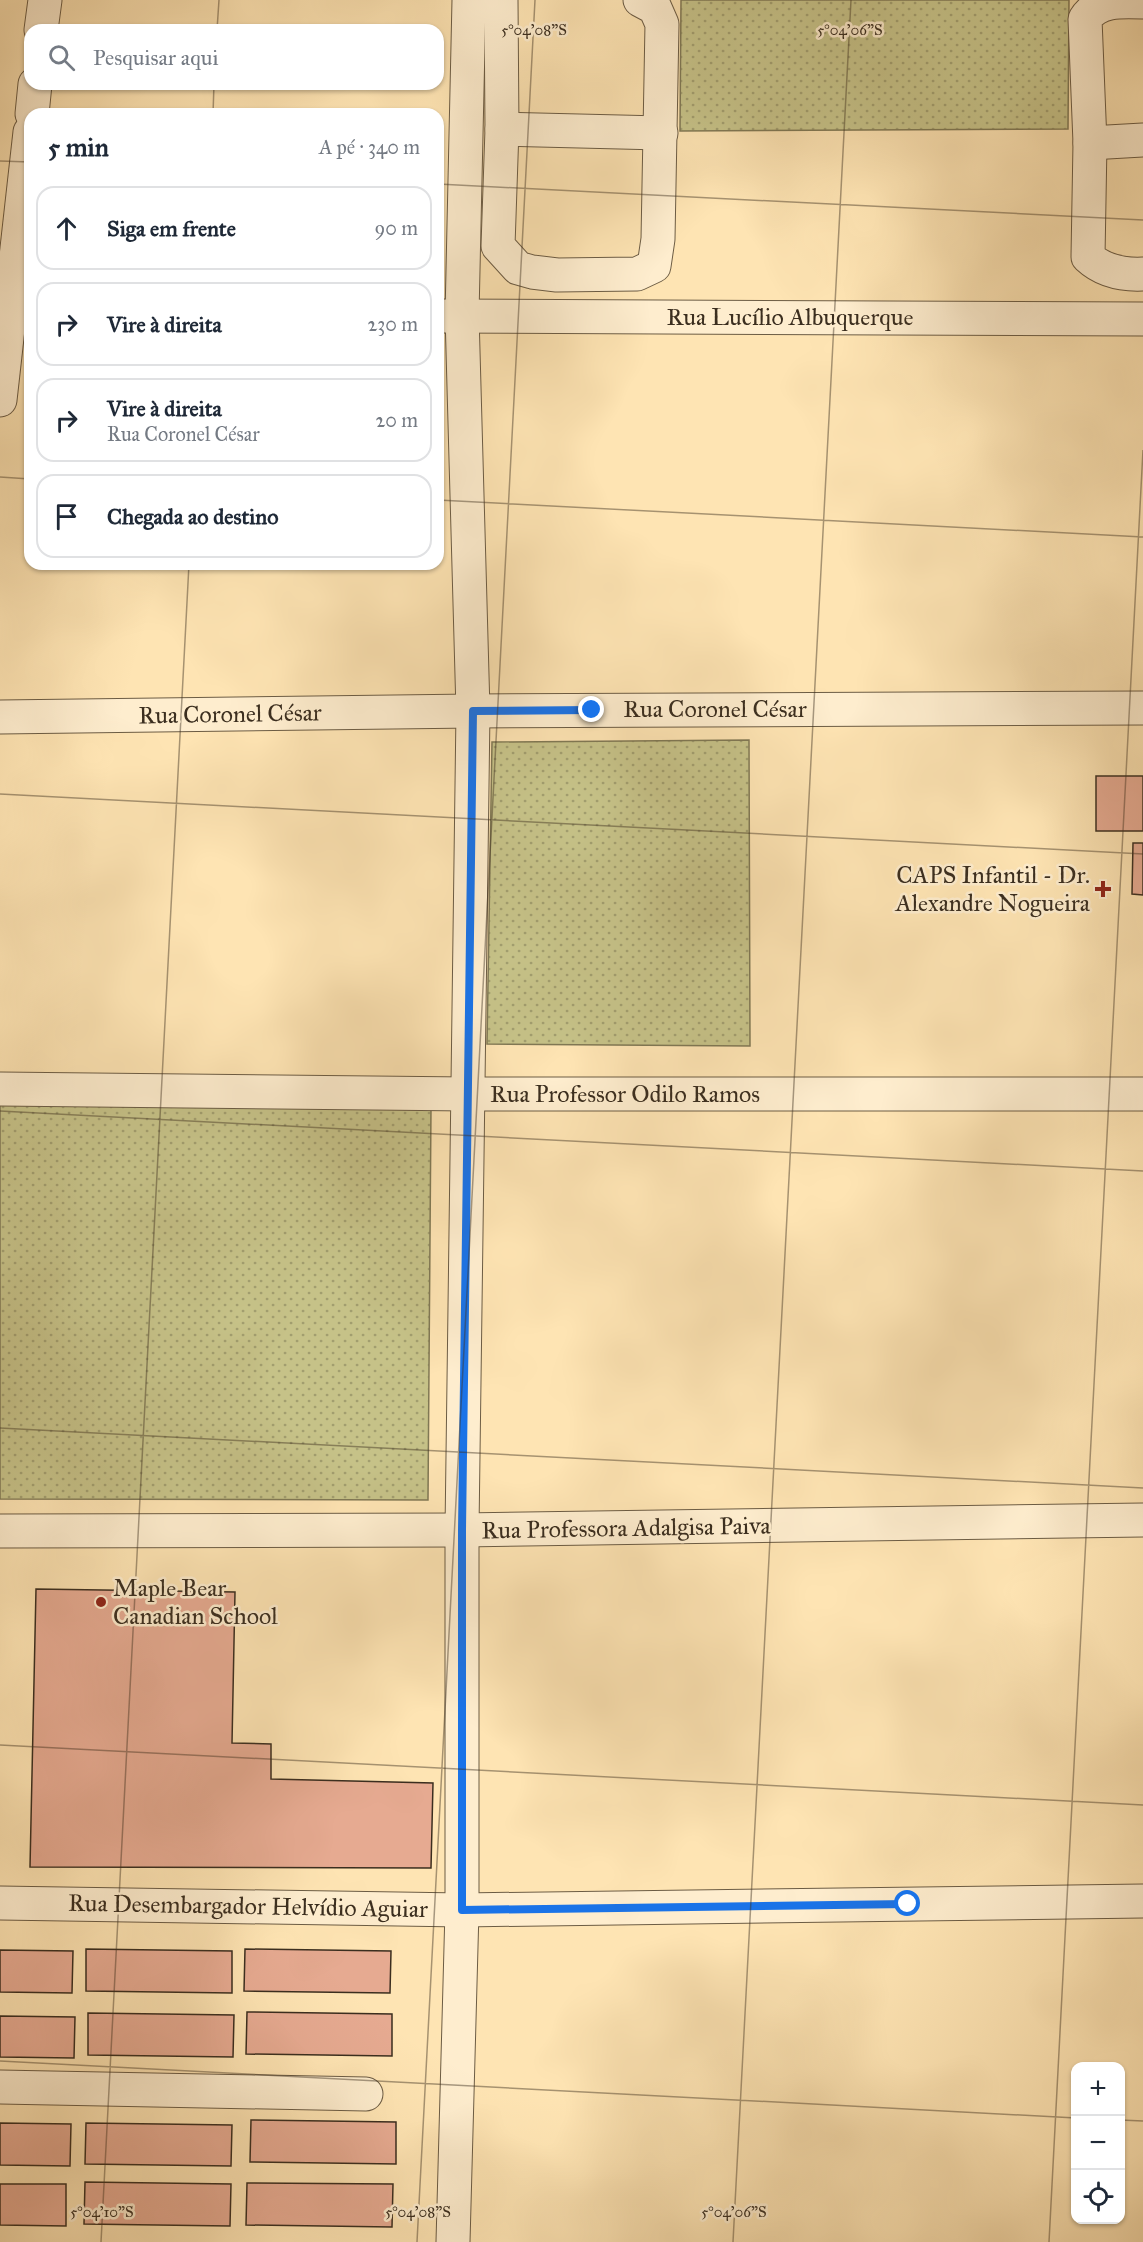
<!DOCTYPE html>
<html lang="pt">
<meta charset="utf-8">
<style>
body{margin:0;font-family:"IM FELL Great Primer",serif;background:#f6f6f7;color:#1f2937}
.controls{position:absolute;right:18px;bottom:18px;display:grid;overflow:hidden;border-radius:12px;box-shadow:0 2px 4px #0004}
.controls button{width:54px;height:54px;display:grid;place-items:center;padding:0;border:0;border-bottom:2px solid #e0e1e3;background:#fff;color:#1f2937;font:30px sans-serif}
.stop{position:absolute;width:18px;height:18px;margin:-14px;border:4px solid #1a73e8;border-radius:50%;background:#fff}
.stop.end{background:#1a73e8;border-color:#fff;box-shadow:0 2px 6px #0008}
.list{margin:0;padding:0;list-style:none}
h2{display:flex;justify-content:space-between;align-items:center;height:78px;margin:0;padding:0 24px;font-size:26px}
h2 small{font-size:20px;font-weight:400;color:#747a83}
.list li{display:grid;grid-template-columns:39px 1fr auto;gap:18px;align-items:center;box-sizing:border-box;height:84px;margin:0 12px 12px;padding:0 12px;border:2px solid #e0e1e3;border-radius:18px}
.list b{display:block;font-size:22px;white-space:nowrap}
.list p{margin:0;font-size:20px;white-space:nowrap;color:#747a83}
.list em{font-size:20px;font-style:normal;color:#747a83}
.icon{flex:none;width:33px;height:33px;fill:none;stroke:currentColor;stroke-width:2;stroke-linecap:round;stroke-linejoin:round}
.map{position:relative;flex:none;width:1143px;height:2242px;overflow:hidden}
.search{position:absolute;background:#fff;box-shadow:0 2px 4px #0004;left:24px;top:24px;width:420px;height:66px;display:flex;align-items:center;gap:15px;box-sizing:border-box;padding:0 21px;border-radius:18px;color:#747a83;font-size:22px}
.panel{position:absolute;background:#fff;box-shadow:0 2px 4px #0004;left:24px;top:108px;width:420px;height:462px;border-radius:18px}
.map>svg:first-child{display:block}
</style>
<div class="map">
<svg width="1143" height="2242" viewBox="0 0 1143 2242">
<defs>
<pattern id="grass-dots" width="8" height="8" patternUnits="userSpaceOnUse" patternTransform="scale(1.5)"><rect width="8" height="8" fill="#c6c288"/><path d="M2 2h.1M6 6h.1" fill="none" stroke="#a29e6f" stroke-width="1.8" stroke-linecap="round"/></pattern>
</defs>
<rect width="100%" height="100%" fill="#fee4b3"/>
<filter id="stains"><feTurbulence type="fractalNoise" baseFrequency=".00333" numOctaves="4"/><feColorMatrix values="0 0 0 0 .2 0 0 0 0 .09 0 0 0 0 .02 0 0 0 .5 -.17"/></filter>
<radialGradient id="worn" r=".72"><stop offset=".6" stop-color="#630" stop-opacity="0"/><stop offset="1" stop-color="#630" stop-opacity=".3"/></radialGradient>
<g fill="url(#grass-dots)" stroke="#807854" stroke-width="1.5">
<polygon points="681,0 1069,0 1068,129 680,131"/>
<polygon points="749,740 750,1046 487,1044 492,742"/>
<polygon points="0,1104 431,1107 428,1500 0,1499"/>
</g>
<g fill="#e6aa91" stroke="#3b2e1f" stroke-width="1.5">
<rect x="1096" y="776" width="47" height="55"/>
<polygon points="1133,843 1143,843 1143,895 1132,894"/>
<polygon points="36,1589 235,1592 232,1743 271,1744 271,1779 433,1783 431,1868 30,1867"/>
<polygon points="86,1949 232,1951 232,1993 86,1991"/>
<polygon points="245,1949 391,1951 390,1993 244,1991"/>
<polygon points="0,1950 73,1951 72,1993 0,1992"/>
<polygon points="247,2012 392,2014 392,2056 246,2054"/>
<polygon points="88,2013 234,2015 233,2057 88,2055"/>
<polygon points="0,2016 75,2017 74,2058 0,2057"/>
<polygon points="251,2120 396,2122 396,2164 250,2162"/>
<polygon points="0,2123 71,2124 70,2166 0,2165"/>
<polygon points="86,2123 232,2125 231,2166 85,2164"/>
<polygon points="85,2182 231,2184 230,2226 84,2224"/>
<polygon points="247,2183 393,2184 392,2227 246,2225"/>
<polygon points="0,2184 66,2184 66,2226 0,2225"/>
</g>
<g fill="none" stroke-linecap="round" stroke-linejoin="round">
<defs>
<g id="minor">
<polyline points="501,0 502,129 498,246 518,268 532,272 557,275 637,274 654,266 658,239 662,24 655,8 640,0"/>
<path d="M 1143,2 C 1120,1 1097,0 1085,19 L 1090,143 L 1088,257 C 1103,271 1122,275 1143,274"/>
<polyline points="41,30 45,0"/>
<polyline points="32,114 35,84"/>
<polyline points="502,129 661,133"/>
<polyline points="1090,143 1143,140"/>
<polyline points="438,316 1143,319"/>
<polyline points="0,400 30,132"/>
<polyline points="0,717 473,711 1143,708"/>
<polyline points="0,1089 468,1094 1143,1094"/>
<polyline points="0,1531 462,1530 1143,1520"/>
<polyline points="0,1903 462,1910 1143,1901"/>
<polyline points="0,2087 366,2094"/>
<polyline points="453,2242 462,1910 462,1530 473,711 462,315 469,0"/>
</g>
</defs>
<use href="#minor" stroke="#6c5c44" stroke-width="35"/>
<use href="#minor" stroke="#feedce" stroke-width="33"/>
</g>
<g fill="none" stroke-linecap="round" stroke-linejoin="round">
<polyline stroke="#1a73e8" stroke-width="8" points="592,710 473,711 462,1530 462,1910 908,1904"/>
</g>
<path fill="none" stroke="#3b2e1f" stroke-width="1.5" stroke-opacity="0.45" d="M 217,30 L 219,0M 213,114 L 214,84M 0,161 L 30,162M 438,184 L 1143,220M 0,477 L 30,479M 438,500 L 1143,537M 0,794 L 1143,854M 0,1111 L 1143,1171M 0,1428 L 1143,1488M 0,1745 L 1143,1805M 0,2061 L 1076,2118M 1120,2120 L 1143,2121M 101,2242 L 189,564M 417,2242 L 535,0M 733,2242 L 851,0M 1049,2242 L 1143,450"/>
<g fill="#8f2418" stroke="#feedce" stroke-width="2">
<path d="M1100 880h6v6h6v6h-6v6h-6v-6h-6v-6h6z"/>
<circle cx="101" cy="1602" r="6"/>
</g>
<g text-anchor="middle" stroke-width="5" stroke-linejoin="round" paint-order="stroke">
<g font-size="24" fill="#3b2e1f" stroke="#feedce">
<text x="790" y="325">Rua Lucílio Albuquerque</text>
<text x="715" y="717">Rua Coronel César</text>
<text transform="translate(230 714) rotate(-1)" y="8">Rua Coronel César</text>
<text x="625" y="1102">Rua Professor Odilo Ramos</text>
<text transform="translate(626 1528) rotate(-1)" y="8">Rua Professora Adalgisa Paiva</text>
<text transform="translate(248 1906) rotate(1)" y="8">Rua Desembargador Helvídio Aguiar</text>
</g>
<g font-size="24" fill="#3b2e1f" stroke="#feedce" text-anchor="end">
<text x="1090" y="883">CAPS Infantil - Dr.<tspan x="1090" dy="28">Alexandre Nogueira</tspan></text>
<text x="113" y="1596" text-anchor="start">Maple Bear<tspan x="113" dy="28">Canadian School</tspan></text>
</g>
</g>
<g font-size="15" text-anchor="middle" fill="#3b2e1f" stroke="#feedce" stroke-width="5" stroke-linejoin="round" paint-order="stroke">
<text x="534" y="35">5°04'08"S</text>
<text x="850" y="35">5°04'06"S</text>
<text x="102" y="2217">5°04'10"S</text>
<text x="418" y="2217">5°04'08"S</text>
<text x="734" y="2217">5°04'06"S</text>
</g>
<rect width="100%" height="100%" filter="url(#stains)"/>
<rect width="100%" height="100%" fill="url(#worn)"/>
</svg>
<div class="controls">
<button>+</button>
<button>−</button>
<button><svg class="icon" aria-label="locate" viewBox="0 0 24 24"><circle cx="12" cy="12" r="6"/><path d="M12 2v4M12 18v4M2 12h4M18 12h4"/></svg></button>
</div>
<div class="stop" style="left:908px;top:1904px"></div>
<div class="stop end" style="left:592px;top:710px"></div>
<div class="search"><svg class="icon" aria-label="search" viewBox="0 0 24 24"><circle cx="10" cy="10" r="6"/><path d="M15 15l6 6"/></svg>Pesquisar aqui</div>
<section class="panel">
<h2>5 min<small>A pé · 340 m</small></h2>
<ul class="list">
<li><svg class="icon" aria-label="ahead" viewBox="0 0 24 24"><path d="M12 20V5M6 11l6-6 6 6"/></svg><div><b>Siga em frente</b></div><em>90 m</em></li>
<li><svg class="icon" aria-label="right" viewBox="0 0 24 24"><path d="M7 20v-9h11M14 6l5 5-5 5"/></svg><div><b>Vire à direita</b></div><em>230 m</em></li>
<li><svg class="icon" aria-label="right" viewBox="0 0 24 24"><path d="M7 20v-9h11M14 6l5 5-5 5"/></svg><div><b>Vire à direita</b><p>Rua Coronel César</p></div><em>20 m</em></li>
<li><svg class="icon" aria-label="arrive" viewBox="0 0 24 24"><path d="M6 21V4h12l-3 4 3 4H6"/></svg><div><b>Chegada ao destino</b></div></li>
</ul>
</section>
</div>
